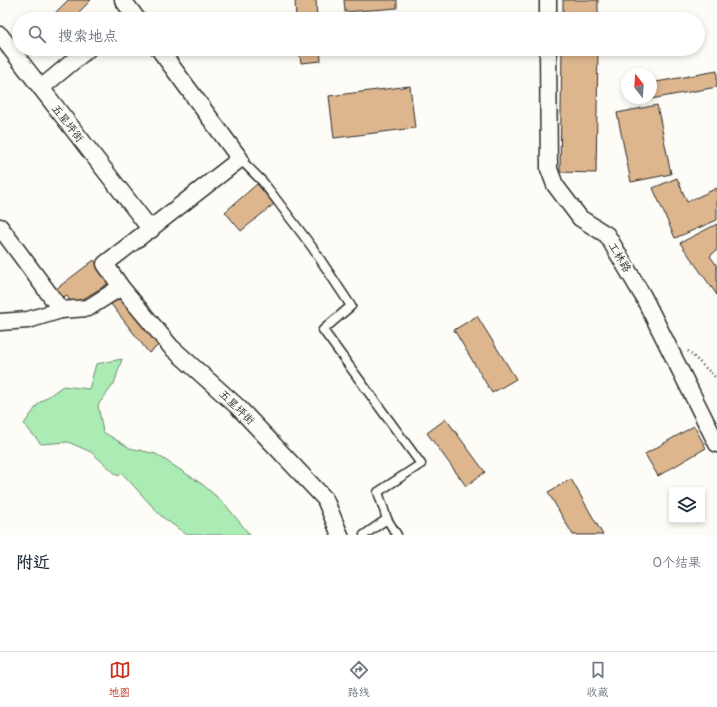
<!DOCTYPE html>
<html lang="zh">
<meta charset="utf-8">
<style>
body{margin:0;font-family:"Playpen Sans","LXGW WenKai TC",sans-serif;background:#f2f2f3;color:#1f2937}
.controls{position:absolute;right:12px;bottom:12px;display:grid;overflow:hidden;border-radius:0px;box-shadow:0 2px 6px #0003}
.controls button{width:36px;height:36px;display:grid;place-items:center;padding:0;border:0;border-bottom:1px solid #e0e1e3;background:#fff;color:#1f2937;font:20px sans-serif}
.compass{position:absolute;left:621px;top:68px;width:36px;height:36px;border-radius:50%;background:#fff;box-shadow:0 2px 6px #0003;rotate:343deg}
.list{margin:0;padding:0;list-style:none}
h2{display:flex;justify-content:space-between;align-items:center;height:52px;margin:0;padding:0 16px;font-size:17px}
h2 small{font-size:13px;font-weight:400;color:#747a83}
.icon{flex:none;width:22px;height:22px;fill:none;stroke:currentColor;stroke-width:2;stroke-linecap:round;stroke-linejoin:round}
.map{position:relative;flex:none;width:717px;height:535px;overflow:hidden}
.search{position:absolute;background:#fff;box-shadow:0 2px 6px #0003;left:12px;right:12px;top:12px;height:44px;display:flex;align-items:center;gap:10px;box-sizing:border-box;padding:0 14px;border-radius:22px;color:#747a83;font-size:15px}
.sheet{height:116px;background:#fff}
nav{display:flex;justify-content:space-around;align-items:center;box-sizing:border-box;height:56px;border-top:1px solid #e0e1e3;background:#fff;font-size:11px;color:#747a83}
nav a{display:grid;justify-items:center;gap:2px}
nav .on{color:#c8321e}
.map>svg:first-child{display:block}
</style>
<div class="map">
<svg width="717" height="535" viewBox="0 0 717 535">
<rect width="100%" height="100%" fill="#fdfcf7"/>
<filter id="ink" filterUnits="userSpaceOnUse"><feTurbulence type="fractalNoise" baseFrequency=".025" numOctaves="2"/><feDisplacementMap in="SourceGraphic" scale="8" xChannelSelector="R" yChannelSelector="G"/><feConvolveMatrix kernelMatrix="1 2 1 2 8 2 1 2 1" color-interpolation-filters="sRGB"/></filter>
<g filter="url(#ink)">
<polygon fill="#abebb4" stroke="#6b8b70" points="122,359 114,384 98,405 103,432 130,448 156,454 202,484 224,503 250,535 187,535 161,516 122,473 118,476 91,452 68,442 41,444 24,424 39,403 63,386 89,389 96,364"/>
<g fill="#ddb68e" stroke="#2b2b2b">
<polygon points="68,0 91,0 72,19 49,19"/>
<polygon points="295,0 316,0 317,19 296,19"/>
<polygon points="344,0 397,0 397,8 345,12"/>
<rect x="563" y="0" width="35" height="19"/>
<polygon points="31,49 43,49 37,55"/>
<polygon points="299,49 320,49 321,61 301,63"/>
<polygon points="562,49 598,49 596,173 560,172"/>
<polygon points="717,71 717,87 634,102 633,98 651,98 651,83"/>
<polygon points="410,86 415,128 334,138 329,96"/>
<polygon points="657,105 671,174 631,182 617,113"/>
<polygon points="677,178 687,202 717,188 717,220 675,238 653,188"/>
<polygon points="257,184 274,204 241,231 225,212"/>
<polygon points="717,224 717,250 710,256 717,266 717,295 680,243"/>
<polygon points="94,260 111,282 83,299 71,302 66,295 63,298 56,289"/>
<polygon points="123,295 160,344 149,353 111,304"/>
<polygon points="477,316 516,379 492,393 454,330"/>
<polygon points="446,419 485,472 466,486 427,433"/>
<polygon points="694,426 706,448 658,476 645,454"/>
<polygon points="571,479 603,535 573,535 548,492"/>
</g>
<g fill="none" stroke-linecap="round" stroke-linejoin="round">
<defs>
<g id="lane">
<polyline points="240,159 263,182 312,247 351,306 323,330 421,464 378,492 387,519 397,535"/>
<polyline points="364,535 387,519"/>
</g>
<g id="street">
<polyline points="123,0 137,19"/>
<polyline points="548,0 548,19"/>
<polyline points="0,35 151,230"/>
<polyline points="159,49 240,159 105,264 121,287 171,347 238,407 325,499 340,535"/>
<polyline points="548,49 549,169 555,185 580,218 607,235 643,296 717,444"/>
<polyline points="41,88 88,49"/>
<polyline points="0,227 61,310 88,308 121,287"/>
<polyline points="0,322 28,320 61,310"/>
</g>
</defs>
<use href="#lane" stroke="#2b2b2b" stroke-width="11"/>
<use href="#street" stroke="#2b2b2b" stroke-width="19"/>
<polyline stroke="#2b2b2b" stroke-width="2.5" stroke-dasharray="1 3" stroke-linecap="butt" points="688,351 717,379"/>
<use href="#lane" stroke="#fdfcf7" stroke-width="8"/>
<use href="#street" stroke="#fdfcf7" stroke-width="16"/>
</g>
</g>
<g text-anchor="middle" stroke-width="3.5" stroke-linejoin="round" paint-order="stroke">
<g font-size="11" fill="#2b2b2b" stroke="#fdfcf7">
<text transform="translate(68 123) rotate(52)" y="4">五星坪街</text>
<text transform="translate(620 257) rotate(59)" y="4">工林路</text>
<text transform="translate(237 407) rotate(44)" y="4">五星坪街</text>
</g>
</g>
</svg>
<div class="controls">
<button><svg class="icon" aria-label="layers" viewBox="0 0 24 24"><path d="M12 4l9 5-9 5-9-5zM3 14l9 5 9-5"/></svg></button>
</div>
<svg class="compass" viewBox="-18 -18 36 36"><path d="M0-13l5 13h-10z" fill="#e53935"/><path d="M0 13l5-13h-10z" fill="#747a83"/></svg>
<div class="search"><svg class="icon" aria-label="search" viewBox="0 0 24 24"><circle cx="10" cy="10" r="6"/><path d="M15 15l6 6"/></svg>搜索地点</div>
</div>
<section class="sheet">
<h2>附近<small>0个结果</small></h2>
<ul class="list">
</ul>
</section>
<nav>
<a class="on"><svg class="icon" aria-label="map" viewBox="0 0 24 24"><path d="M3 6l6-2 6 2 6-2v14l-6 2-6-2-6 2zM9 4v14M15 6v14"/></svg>地图</a>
<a><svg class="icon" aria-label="directions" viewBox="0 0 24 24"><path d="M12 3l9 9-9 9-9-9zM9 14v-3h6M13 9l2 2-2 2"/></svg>路线</a>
<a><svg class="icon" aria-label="saved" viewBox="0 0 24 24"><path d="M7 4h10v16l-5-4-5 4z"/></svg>收藏</a>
</nav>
